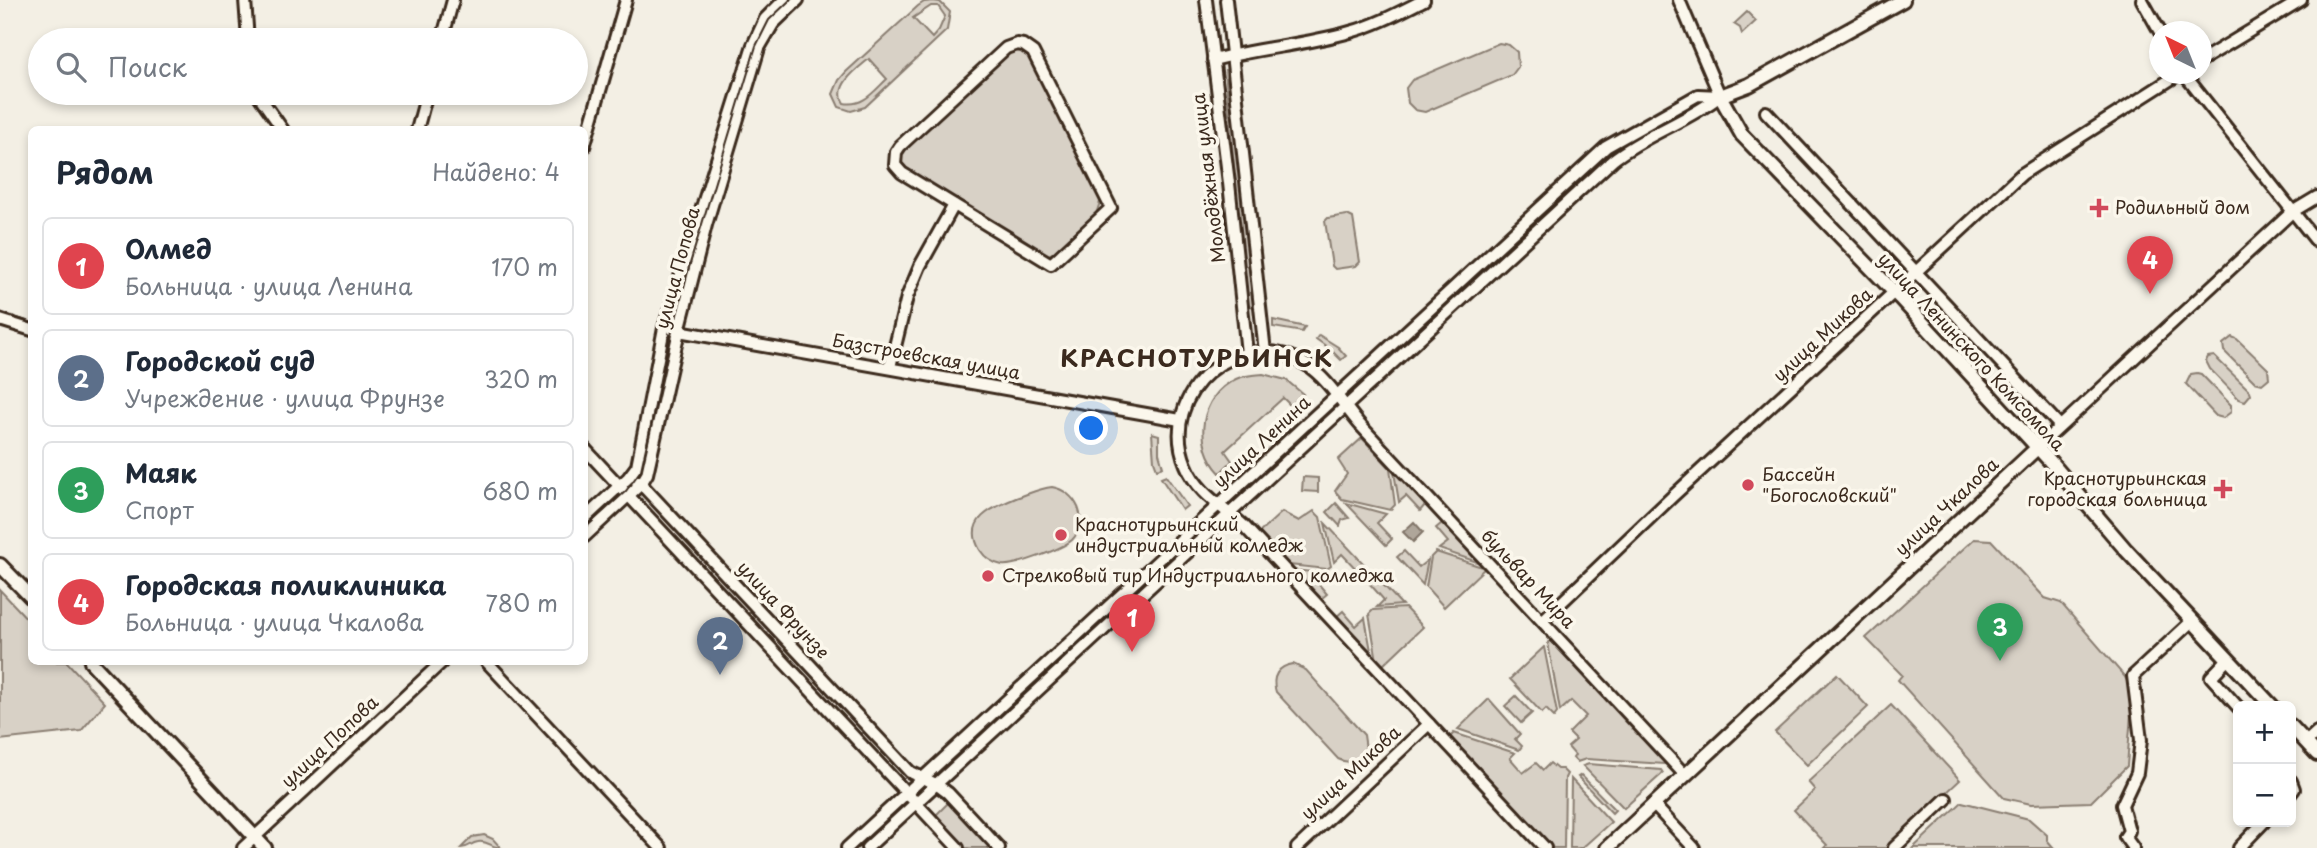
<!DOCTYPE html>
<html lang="ru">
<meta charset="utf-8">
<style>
body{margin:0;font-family:"Playpen Sans",sans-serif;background:#f2f2f3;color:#1f2937}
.controls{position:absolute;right:21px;bottom:21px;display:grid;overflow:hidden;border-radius:10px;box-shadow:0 4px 10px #0003}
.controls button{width:63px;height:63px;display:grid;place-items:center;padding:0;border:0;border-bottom:2px solid #e0e1e3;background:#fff;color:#1f2937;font:35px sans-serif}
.compass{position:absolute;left:2149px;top:21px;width:63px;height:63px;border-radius:50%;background:#fff;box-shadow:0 4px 10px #0003;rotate:317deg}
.you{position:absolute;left:1092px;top:429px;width:24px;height:24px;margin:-18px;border:5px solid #fff;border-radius:50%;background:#1a73e8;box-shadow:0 0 0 10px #1a73e833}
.badge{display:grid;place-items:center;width:46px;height:46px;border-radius:50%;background:#2563eb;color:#fff;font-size:23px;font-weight:700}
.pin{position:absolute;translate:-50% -58px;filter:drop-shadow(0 2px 4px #0008)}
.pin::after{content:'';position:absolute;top:37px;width:24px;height:21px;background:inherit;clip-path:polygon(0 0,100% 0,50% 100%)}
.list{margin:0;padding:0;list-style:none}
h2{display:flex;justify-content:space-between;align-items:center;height:91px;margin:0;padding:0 28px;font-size:30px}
h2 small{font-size:23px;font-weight:400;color:#747a83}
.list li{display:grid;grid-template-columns:46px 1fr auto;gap:21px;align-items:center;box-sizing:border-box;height:98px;margin:0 14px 14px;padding:0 14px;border:2px solid #e0e1e3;border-radius:10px}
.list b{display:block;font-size:26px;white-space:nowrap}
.list p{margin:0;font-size:23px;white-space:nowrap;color:#747a83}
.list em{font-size:23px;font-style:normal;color:#747a83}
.icon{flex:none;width:38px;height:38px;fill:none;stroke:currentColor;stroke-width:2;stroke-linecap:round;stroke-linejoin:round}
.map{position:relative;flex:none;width:2317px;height:848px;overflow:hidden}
.search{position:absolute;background:#fff;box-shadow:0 4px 10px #0003;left:28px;top:28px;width:560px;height:77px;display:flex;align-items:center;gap:18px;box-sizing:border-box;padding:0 24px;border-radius:38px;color:#747a83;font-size:26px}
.panel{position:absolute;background:#fff;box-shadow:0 4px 10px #0003;left:28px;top:126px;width:560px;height:539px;border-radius:10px}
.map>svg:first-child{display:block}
</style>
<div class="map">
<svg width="2317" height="848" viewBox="0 0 2317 848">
<rect width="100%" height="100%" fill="#f3efe4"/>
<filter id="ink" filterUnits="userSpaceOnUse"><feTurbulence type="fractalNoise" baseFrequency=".0143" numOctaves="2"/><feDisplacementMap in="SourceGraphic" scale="14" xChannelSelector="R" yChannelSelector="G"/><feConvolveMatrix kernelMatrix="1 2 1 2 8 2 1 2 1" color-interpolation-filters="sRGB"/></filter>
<g filter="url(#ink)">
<g fill="#d8d1c6" stroke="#8a7e72" stroke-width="2" fill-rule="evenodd">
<path d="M 933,1 L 940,2 L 950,12 L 947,30 L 865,107 L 851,111 L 839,107 L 833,94 L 839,80 L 846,72 L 918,6 L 924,2 ZM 931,6 L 938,6 L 945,16 L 939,30 L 932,38 L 913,18 ZM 869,59 L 887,79 C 874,91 863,107 844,103 C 833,86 857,69 869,59 Z"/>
<polygon points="1747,12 1756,21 1742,34 1740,28 1734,24"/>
<polygon points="1499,43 1509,45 1517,52 1518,67 1512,75 1425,112 1415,110 1408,103 1406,88 1412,80"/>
<path d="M 1017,49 L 1029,55 L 1101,199 L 1096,214 L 1055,252 L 1047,256 L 907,172 C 901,164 898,157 905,148 L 1009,52 Z"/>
<polygon points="1225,70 1229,70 1255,306 1247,307"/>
<polygon points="1347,215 1353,218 1360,262 1356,266 1335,269 1332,266 1325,221 1328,218"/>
<polygon points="1273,320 1305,327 1302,332 1273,327"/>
<polygon points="1319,335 1338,347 1346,356 1341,360 1330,349 1316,339"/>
<polygon points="2232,337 2237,339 2268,369 2269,378 2262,384 2255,382 2224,351 2223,344"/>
<polygon points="2214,356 2250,391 2251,394 2245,401 2239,399 2210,369 2206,361 2208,357"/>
<polygon points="2197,373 2201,374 2231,405 2231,412 2223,418 2216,416 2186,384 2191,374"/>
<path d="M 1263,374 L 1286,380 L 1303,394 L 1291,406 L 1283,398 L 1225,451 L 1232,461 L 1220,473 C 1193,445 1199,396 1236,379 C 1244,375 1253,375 1263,374 Z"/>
<polygon points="1152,433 1159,435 1159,453 1163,467 1157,469 1154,461"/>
<polygon points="1362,438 1390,468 1395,505 1390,510 1342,499 1335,491 1347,474 1338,460"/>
<polygon points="1394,472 1425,505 1420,511 1406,496 1399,502"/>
<polygon points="1166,476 1187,506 1182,510 1161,478"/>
<polygon points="1303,477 1318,478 1318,492 1302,491"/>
<path d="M 1052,487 C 1076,491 1091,520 1072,540 C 1062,549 1014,567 1002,565 C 993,563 985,558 980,550 C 962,519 994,507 1016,498 C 1028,494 1040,488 1052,487 Z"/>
<polygon points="1336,503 1349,518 1342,520 1340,526 1327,512"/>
<polygon points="1346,503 1386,514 1377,523 1392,539 1386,545"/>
<polygon points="1314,511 1320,517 1331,566 1327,569 1289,565 1259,533 1282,512 1299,521"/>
<polygon points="1325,523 1364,564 1358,571 1342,554 1334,562"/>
<polygon points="1442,523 1480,563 1439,549 1448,542 1436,528"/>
<polygon points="1974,539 1991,540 2045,598 2061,603 2125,677 2131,689 2131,714 2127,766 2091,802 2031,804 2004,798 1898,680 1902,675 1866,638"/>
<polygon points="1404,551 1419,567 1428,560 1423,585 1397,557"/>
<polygon points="1436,552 1485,568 1444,607 1426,587 1431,557"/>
<polygon points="1293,570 1323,573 1316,581 1327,594 1321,599"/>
<polygon points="1375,576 1402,605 1377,607 1384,600 1369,583"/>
<polygon points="0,590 31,623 32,662 67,662 105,703 81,731 0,740"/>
<polygon points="1405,608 1423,627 1382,666 1377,661 1369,614 1373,610"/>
<polygon points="1343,611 1356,626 1365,618 1372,656 1336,617"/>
<polygon points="1552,640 1666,761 1665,764 1586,759 1577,762 1573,758 1575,755 1568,747 1576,740 1569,733 1586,716 1571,701 1560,711 1548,643"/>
<polygon points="1544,647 1557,713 1554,717 1546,709 1542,713 1510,679"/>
<path d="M 1293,664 L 1306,670 L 1364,735 L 1366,749 C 1360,761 1350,765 1338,759 L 1276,692 C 1271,677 1278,666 1293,664 Z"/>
<polygon points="1837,674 1868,707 1807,765 1775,732"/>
<polygon points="1516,696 1532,713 1521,723 1505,706"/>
<polygon points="1489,699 1520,734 1515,739 1522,746 1519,750 1458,729"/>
<polygon points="1891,705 1960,780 1887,848 1824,848 1827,845 1794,810 1815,790 1808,782"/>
<polygon points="1454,733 1515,753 1510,758 1523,773 1536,763 1543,770 1550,763 1557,769 1562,769 1567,774 1565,778 1564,848 1553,848 1449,738"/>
<polygon points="1589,764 1661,770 1663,773 1624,808 1583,766"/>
<polygon points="1581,775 1615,810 1612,813 1578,777"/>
<polygon points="1571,779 1611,822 1582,848 1570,848"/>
<polygon points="949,802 992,848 965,848 935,816"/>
<polygon points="1962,802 2029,819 2047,835 2047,840 2054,848 1913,848"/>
<path d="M 484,835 L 493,839 L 501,848 C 492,848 487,840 478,842 C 470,843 470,848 461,848 L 472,837 Z"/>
</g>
<polygon fill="#afa69a" stroke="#817468" stroke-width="2" points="1414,522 1423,532 1413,542 1403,532"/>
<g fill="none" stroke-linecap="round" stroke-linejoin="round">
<defs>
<g id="minor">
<polyline points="245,0 248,40"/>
<polyline points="1206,0 1229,183 1247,353"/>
<polyline points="1226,0 1265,352"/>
<polyline points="1679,0 1720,96"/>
<polyline points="2142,0 2160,32"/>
<polyline points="442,40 453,0"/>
<polygon points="1017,44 1023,45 1033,52 1111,208 1051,264 902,173 895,165 896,152 900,146 1006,48"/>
<path d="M 1213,60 C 1258,48 1305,45 1350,32 C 1376,25 1400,12 1424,0"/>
<polyline points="2202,60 2301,0"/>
<polyline points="2184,74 2317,242"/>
<polyline points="257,93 283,130"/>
<polyline points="1766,112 2060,426"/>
<polyline points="417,130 427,93"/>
<polyline points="584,147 626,0"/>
<polyline points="0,320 32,330"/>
<polyline points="673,330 1180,420"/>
<polyline points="890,367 907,297 920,266 954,205"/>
<polyline points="584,448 958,848"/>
<polyline points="2037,448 2292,212 2317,197"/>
<polyline points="636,481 641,484 910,772 936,784 948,793 999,848"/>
<polyline points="584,519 628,478 637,466 664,328 753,45 765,19 784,0"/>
<polyline points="584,537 641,484 647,474 679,331 706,225 759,48 773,24 798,0"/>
<polyline points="1543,620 1673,496 2022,174 2179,74"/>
<polyline points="2228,659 2211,677 2238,707"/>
<polyline points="487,662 661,848"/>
<polyline points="2306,742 2317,732"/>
<polyline points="2291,781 2294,789 2291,793"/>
<polyline points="1653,804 1694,848"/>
<polyline points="243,848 442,662"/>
<polyline points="847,848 1606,147 1698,95 1720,96"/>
<path d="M 867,848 L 1613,160 C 1646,134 1687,122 1720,96"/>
<polyline points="1297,848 1429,724"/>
<path d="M 1545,848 L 1244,526 C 1223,507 1197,493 1186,465 C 1156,393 1239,323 1305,364 C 1329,379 1344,407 1362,427 L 1685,775"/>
<polyline points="1894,848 1946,799"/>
<polyline points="2133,848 2125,837 2129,831 2122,805 2137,773 2141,740 2133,676 2192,621"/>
<polyline points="2239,848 2264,822"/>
</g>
<g id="major">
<polyline points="1903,0 1749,85 1720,96 1742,135 1900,298 2049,460 2126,550 2272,706"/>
<polyline points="0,565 32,598"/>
<polyline points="91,662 265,848"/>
<polyline points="2291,726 2317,754"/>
<polyline points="1607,848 2037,448"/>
</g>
</defs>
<use href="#minor" stroke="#3b2a1e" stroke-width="16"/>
<use href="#major" stroke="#3b2a1e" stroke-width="18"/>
<use href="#minor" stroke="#fbf7ec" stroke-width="10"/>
<use href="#major" stroke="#fbf7ec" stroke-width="12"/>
<g stroke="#3b2a1e" stroke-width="2">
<polyline points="0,312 32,323"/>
<polyline points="584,529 626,491 641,470 679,300 756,46 769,20 790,0"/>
</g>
</g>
</g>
<g fill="#d1495b" stroke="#fbf7ec" stroke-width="2.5">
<path d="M2095.5 197.5h7v7h7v7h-7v7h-7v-7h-7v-7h7z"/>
<circle cx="1748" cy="485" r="7"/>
<path d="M2219.5 478.5h7v7h7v7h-7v7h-7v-7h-7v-7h7z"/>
<circle cx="1061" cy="535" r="7"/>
<circle cx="988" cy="576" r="7"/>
</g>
<g text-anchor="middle" stroke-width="7" stroke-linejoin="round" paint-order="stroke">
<g font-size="18" fill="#3b2a1e" stroke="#fbf7ec">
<text transform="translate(1209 178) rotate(-97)" y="6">Молодёжная улица</text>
<text transform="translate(678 268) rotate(-75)" y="6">улица Попова</text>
<text transform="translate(1823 335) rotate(-43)" y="6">улица Микова</text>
<text transform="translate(1971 352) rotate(47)" y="6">улица Ленинского Комсомола</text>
<text transform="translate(926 357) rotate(10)" y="6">Базстроевская улица</text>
<text transform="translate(1262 442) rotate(-43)" y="6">улица Ленина</text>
<text transform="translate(1947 507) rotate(-43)" y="6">улица Чкалова</text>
<text transform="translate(1528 579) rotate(47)" y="6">бульвар Мира</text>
<text transform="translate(783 610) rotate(47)" y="6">улица Фрунзе</text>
<text transform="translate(330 742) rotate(-43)" y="6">улица Попова</text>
<text transform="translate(1351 773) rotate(-43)" y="6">улица Микова</text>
</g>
<g font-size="18" fill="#3b2a1e" stroke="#fbf7ec" text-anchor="start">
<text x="2115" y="214">Родильный дом</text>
<text x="1762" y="481">Бассейн<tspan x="1762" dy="21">"Богословский"</tspan></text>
<text x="2207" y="485" text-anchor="end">Краснотурьинская<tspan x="2207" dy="21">городская больница</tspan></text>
<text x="1075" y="531">Краснотурьинский<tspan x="1075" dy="21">индустриальный колледж</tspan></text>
<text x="1002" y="582">Стрелковый тир Индустриального колледжа</text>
</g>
<g font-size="24" font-weight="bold" letter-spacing="2" fill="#3b2a1e" stroke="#fbf7ec">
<text x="1197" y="367">КРАСНОТУРЬИНСК</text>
</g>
</g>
</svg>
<div class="controls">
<button>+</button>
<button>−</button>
</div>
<svg class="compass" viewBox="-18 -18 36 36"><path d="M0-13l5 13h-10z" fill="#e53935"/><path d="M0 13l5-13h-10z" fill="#747a83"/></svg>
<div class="you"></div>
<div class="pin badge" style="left:1132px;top:652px;background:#e0444e">1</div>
<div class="pin badge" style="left:720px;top:675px;background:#5c6f8a">2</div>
<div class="pin badge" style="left:2000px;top:661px;background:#2e9e5b">3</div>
<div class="pin badge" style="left:2150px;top:294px;background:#e0444e">4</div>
<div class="search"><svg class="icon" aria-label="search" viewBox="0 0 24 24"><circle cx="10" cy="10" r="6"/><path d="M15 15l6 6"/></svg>Поиск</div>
<section class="panel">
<h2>Рядом<small>Найдено: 4</small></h2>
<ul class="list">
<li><span class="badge" style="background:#e0444e">1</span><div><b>Олмед</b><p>Больница · улица Ленина</p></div><em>170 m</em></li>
<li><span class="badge" style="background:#5c6f8a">2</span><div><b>Городской суд</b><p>Учреждение · улица Фрунзе</p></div><em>320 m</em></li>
<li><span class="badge" style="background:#2e9e5b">3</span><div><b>Маяк</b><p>Спорт</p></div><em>680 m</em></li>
<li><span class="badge" style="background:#e0444e">4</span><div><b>Городская поликлиника</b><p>Больница · улица Чкалова</p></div><em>780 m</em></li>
</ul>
</section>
</div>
